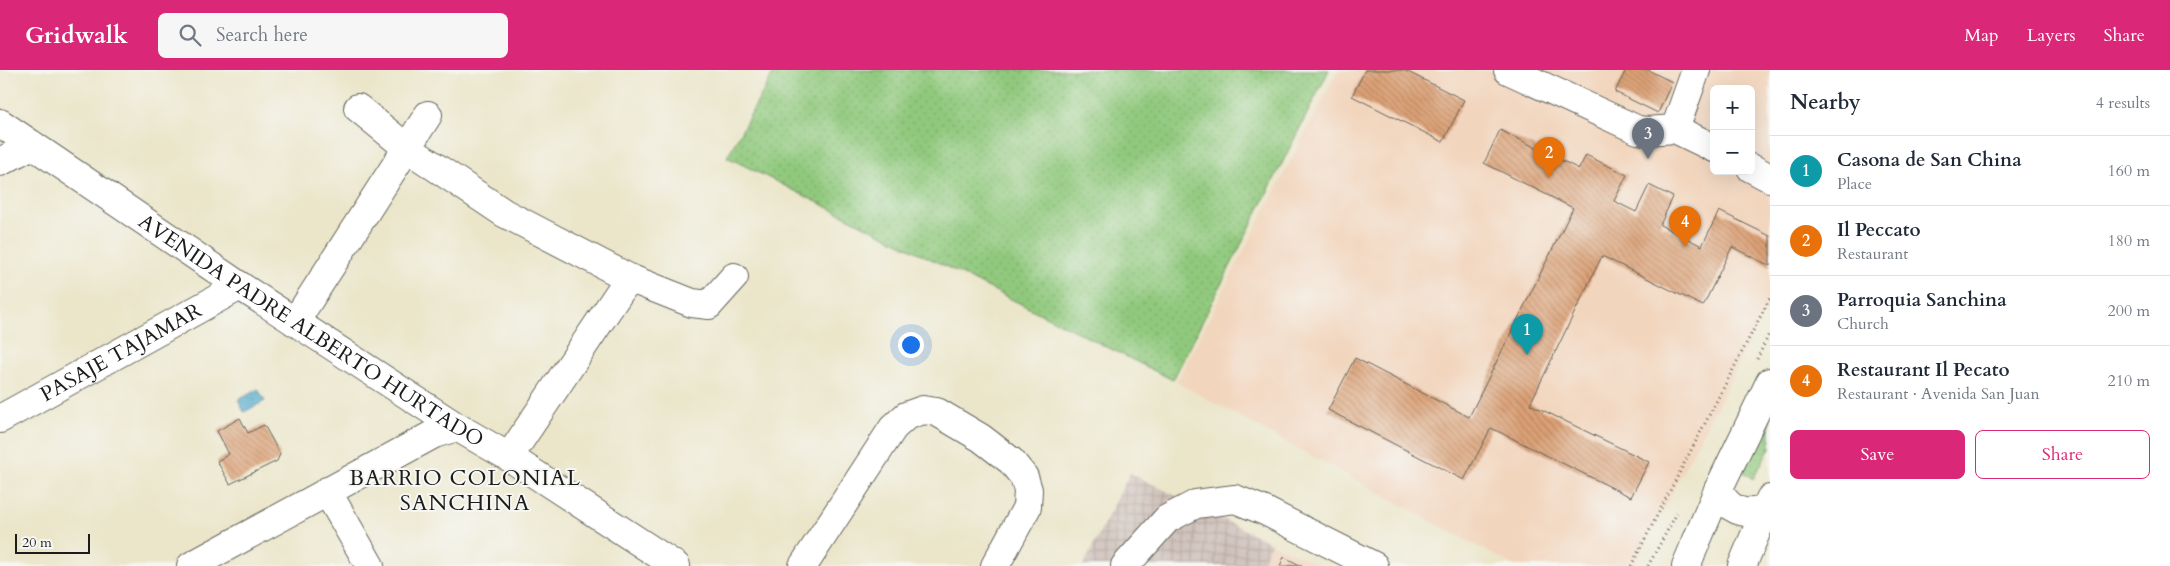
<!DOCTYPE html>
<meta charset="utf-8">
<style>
body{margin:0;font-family:Cardo,serif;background:#f6f6f7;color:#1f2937}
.controls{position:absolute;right:15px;top:15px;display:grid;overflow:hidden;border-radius:8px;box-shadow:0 5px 20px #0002}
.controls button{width:45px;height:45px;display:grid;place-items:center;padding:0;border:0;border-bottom:1px solid #e0e1e3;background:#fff;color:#1f2937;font:25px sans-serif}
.scale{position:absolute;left:15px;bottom:12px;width:75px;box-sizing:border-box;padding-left:5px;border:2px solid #1c1c1c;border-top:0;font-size:14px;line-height:18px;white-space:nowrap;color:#1c1c1c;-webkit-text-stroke:4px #f6f6f2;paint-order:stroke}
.you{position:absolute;left:910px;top:274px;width:18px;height:18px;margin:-12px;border:4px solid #fff;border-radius:50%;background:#1a73e8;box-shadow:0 0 0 8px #1a73e833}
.badge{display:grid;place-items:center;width:32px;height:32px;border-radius:50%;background:#db2777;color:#fff;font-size:16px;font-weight:700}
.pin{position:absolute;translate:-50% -41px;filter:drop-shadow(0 1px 2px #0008)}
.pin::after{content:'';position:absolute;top:26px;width:18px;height:15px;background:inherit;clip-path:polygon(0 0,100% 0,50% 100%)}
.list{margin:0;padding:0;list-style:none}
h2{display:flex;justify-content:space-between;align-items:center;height:65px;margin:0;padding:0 20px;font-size:21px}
h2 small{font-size:16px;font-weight:400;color:#747a83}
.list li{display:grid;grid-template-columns:32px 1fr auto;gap:15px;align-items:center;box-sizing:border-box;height:70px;padding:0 20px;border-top:1px solid #e0e1e3}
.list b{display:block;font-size:19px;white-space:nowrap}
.list p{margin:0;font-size:16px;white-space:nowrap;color:#747a83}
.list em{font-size:16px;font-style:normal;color:#747a83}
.actions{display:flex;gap:10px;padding:15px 20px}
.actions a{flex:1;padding:11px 0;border:1px solid #db2777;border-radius:8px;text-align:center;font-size:18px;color:#db2777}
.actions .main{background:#db2777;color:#fff}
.icon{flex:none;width:28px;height:28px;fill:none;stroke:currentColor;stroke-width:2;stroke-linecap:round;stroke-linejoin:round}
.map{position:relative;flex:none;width:1770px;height:496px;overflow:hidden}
header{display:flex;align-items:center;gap:30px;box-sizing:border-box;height:70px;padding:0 25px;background:#db2777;color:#fff}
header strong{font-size:24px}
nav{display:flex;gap:28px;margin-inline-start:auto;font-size:18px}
.search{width:350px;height:45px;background:#f6f6f7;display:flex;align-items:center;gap:12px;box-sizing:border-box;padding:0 18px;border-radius:8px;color:#747a83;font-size:19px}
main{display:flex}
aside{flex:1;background:#fff}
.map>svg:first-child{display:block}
</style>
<header>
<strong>Gridwalk</strong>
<div class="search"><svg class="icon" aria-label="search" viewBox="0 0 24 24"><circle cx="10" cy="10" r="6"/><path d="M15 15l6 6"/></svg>Search here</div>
<nav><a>Map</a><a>Layers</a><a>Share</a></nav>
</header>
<main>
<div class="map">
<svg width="1770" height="496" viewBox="0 0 1770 496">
<defs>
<pattern id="industrial-grid" width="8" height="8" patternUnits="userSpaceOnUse" patternTransform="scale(1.25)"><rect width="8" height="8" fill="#cfc1ba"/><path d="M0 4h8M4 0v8" fill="none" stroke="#b1a59f"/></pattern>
<pattern id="grass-dots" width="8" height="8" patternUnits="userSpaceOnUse" patternTransform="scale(1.25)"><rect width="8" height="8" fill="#90c97d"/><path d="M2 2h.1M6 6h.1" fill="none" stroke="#7cac6b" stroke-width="1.8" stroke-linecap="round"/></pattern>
<pattern id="water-ripples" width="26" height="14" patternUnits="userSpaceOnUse" patternTransform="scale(1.25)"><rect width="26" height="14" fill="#4aa6c9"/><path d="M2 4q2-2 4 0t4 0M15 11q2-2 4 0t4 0" fill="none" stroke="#3d86a2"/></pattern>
<pattern id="building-back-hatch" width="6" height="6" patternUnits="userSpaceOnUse" patternTransform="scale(1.25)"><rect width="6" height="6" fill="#dca176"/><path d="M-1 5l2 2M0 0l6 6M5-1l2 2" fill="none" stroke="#b28260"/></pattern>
</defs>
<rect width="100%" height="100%" fill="#f6f6f2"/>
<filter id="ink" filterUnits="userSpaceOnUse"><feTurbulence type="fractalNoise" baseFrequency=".02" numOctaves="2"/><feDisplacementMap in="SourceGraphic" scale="10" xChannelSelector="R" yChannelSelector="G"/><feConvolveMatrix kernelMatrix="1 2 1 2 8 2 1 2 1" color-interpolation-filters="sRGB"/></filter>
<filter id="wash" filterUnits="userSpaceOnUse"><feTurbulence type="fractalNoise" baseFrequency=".0096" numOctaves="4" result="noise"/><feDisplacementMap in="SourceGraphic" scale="20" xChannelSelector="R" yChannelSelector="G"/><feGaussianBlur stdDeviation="1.12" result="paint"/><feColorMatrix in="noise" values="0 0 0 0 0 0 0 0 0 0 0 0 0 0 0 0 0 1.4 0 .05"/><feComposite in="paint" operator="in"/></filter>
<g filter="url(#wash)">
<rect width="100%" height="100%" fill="#ebe6ca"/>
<g fill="#f2d5bd" fill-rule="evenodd">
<path d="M 1338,0 L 1770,0 L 1770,233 L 1634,496 L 1514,496 L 1176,312 ZM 1714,19 L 1751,19 L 1751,101 L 1714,101 Z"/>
<polygon points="1271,473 1322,496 1261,496"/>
</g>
<polygon fill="url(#industrial-grid)" points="1130,403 1271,473 1261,496 1083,496"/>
<g fill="url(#grass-dots)" stroke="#56724c">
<polygon points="775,0 1329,0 1173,310 727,87"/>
<polygon points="1770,346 1770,378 1753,409 1741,401"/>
</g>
<polygon fill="url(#water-ripples)" stroke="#336172" points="258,319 265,331 244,342 238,330"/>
<g id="blocks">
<g fill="url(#building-back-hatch)">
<polygon points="1365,0 1404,0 1464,30 1443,72 1352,26"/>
<polygon points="1626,0 1648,0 1672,12 1658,43 1615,22"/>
<polygon points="1500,60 1579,99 1586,85 1627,105 1614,131 1636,142 1649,115 1673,127 1660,155 1702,176 1719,141 1770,166 1770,196 1732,177 1703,236 1602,186 1530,334 1649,392 1631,427 1491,358 1464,410 1328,340 1355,288 1469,347 1573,138 1484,93"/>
<polygon points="240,348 248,363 264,355 280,384 277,391 230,414 217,391 229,384 217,361"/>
<polygon points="1284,487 1302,496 1280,496"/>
</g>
</g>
</g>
<g filter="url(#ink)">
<use href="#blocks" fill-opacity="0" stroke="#646359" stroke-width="1"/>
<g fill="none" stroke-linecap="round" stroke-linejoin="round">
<defs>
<g id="minor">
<polyline points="1508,0 1638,60 1646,61 1675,59 1714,78"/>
<polyline points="358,38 407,78 504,143 629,208 692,233 709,235 734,207"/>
<path id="s1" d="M 0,53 L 240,216 L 457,357 L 509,387 L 676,496"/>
<polyline points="1675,59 1696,0"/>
<polyline points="0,92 32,75"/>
<polyline points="1751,98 1770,108"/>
<polyline points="295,252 428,45"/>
<path id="s2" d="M 0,349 L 240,216"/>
<polyline points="509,387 629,208"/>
<polyline points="327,421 370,496"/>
<polyline points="191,496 434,364 457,357"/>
<polyline points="803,496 893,358 906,346 923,340 937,342 981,368 1011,391 1024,407 1028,420 1027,437 995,496"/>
<polyline points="1125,496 1167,449 1196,434 1235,429 1265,441 1374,496"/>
</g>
<g id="major">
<path d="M 1718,420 C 1729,440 1742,446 1764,440"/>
<polyline points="1686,496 1718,420 1770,312"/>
<polyline points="1742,496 1770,429"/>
</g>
</defs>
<use href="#minor" stroke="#646359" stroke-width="30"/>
<use href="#major" stroke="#646359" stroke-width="30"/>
<g stroke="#646359" stroke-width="3" stroke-dasharray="1 4" stroke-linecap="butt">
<polyline points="1757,289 1770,262"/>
<polyline points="1631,496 1770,228"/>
<polyline points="1648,496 1677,443"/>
</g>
<use href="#minor" stroke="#fff" stroke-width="28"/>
<use href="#major" stroke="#fff" stroke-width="28"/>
</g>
</g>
<g text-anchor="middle" stroke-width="4" stroke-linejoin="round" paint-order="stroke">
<g font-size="21" fill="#1c1c1c" stroke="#f6f6f2">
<text dy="7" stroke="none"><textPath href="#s1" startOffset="374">AVENIDA PADRE ALBERTO HURTADO</textPath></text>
<text dy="7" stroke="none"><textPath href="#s2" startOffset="138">PASAJE TAJAMAR</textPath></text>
</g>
<g font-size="22" letter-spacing="1" fill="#1c1c1c" stroke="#f6f6f2">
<text x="465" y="415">BARRIO COLONIAL<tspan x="465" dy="25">SANCHINA</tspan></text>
</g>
</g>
</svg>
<div class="controls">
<button>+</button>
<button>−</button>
</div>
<div class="scale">20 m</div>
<div class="you"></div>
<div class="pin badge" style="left:1527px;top:285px;background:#0f9aa8">1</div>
<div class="pin badge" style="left:1549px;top:108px;background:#e8710a">2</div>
<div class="pin badge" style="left:1648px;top:89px;background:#6b7280">3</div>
<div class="pin badge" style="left:1685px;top:177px;background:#e8710a">4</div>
</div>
<aside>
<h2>Nearby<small>4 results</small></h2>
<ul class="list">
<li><span class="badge" style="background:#0f9aa8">1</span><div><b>Casona de San China</b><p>Place</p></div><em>160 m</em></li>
<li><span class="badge" style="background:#e8710a">2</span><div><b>Il Peccato</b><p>Restaurant</p></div><em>180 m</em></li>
<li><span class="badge" style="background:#6b7280">3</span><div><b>Parroquia Sanchina</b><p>Church</p></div><em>200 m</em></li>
<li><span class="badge" style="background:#e8710a">4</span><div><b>Restaurant Il Pecato</b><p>Restaurant · Avenida San Juan</p></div><em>210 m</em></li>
</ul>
<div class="actions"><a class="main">Save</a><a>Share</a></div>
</aside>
</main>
